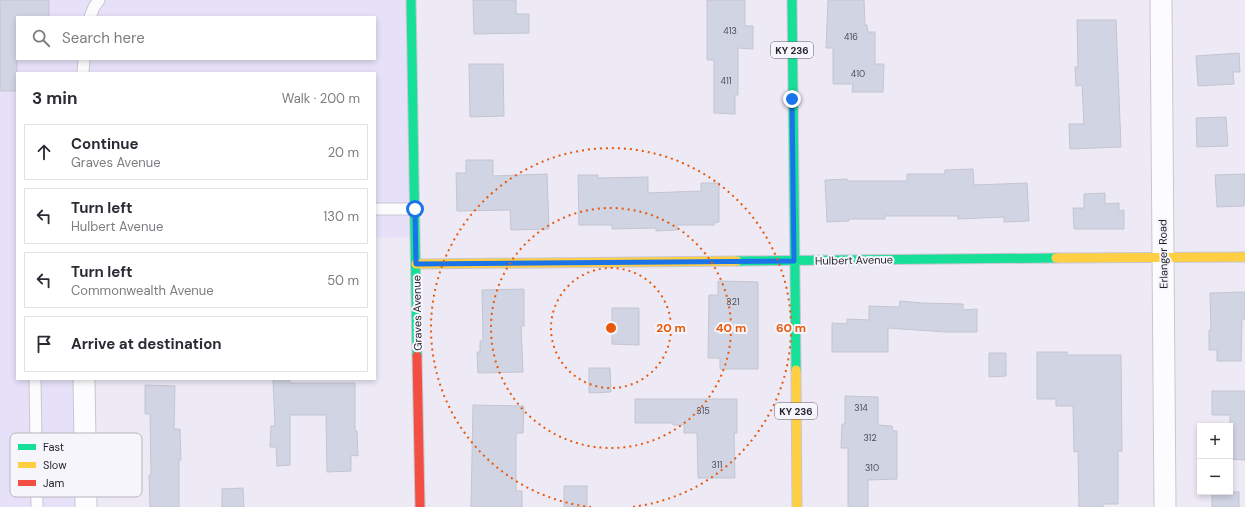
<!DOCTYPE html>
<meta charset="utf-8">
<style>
body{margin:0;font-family:"DM Sans",sans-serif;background:#f7f7f7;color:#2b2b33}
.controls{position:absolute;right:12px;bottom:12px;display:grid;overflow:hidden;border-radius:0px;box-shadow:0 2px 6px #0003}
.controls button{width:36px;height:36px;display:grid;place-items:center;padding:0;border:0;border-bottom:1px solid #e1e1e2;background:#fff;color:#2b2b33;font:20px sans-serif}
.stop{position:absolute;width:12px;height:12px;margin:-9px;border:3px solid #1a73e8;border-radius:50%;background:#fff}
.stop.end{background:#1a73e8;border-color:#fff;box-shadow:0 1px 4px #0008}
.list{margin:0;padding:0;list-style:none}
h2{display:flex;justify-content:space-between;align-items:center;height:52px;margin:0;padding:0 16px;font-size:17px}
h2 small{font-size:13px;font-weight:400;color:#7c7c81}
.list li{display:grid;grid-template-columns:26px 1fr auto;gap:12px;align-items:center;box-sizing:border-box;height:56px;margin:0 8px 8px;padding:0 8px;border:1px solid #e1e1e2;border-radius:0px}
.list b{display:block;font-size:15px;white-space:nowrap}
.list p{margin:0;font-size:13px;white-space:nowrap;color:#7c7c81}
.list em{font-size:13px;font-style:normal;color:#7c7c81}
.icon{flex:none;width:22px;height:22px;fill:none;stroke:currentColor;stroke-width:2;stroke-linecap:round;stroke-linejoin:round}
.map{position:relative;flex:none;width:1245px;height:507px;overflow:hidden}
.search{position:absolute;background:#fff;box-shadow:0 2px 6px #0003;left:16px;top:16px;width:360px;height:44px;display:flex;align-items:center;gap:10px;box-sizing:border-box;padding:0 14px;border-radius:0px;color:#7c7c81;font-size:15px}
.panel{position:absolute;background:#fff;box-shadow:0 2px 6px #0003;left:16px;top:72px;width:360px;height:308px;border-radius:0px}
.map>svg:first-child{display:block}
</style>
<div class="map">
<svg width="1245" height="507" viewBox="0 0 1245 507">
<rect width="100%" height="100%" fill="#edeaf6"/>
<path fill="#e6e1f9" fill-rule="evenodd" d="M 0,0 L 411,0 L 416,237 L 375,238 L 375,73 L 17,73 L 17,379 L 84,379 L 86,507 L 0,507 ZM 17,17 L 375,17 L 375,59 L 17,59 Z"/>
<g fill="#d1d4e3" stroke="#c4c5d0">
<polygon points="0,0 49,0 49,17 17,17 17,91 0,91"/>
<polygon points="473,0 516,0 516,14 529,14 529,33 474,34"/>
<polygon points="707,0 745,0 745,26 753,26 753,49 738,48 738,95 735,95 735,114 714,113 714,60 707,60"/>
<polygon points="828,0 864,0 865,25 867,25 868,32 875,32 875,64 884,64 883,92 852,92 853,84 833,84 833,48 826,48"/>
<polygon points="1077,20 1116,20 1121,147 1070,149 1069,124 1084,124 1082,85 1076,86 1075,67 1078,67"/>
<polygon points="1239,53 1240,72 1233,72 1234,84 1198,86 1196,56"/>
<polygon points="469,64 503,64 504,116 470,117"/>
<polygon points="1226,117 1228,146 1197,147 1196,118"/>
<polygon points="466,160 493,160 493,176 547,174 549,229 511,230 510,210 457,211 456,173 466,173"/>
<polygon points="973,169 974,185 1027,183 1029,221 1004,222 1004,217 958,219 958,216 885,216 885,219 849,219 849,221 827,222 825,180 847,179 847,181 907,181 907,174 945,174 945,170"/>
<polygon points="1245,174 1244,206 1217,207 1215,175"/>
<polygon points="578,175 598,175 598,178 648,177 648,193 701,191 701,183 719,183 719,222 714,223 714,225 677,225 677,230 656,231 656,228 612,229 612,225 579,225"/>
<polygon points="1105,193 1105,204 1119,203 1119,211 1124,210 1124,229 1074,229 1073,208 1084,208 1084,194"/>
<polygon points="718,281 758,282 758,369 720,369 720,358 708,358 709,295 718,295"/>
<polygon points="524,289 524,326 521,326 523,372 478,373 477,352 480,352 480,341 483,341 482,290"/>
<polygon points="1245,292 1245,319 1242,319 1241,361 1217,361 1217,350 1209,350 1209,330 1211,330 1210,293"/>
<polygon points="900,301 923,303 963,304 963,310 977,309 977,332 945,332 888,328 888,352 832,352 832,323 847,324 847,319 869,320 869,306 899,307"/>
<polygon points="612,308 639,308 639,345 612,344"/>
<polygon points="1037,352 1067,352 1067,355 1121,355 1122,451 1118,451 1118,504 1103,504 1103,507 1079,507 1078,451 1074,452 1073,406 1056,406 1056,399 1037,399"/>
<polygon points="989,353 1006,353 1006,376 989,377"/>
<polygon points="589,368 610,368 611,392 589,393"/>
<polygon points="273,379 290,379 290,383 355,383 355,431 357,431 358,456 351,455 351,471 327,472 326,415 290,415 290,465 277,466 276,447 270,447 271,426 275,426"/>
<polygon points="145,385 175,386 174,429 180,429 181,460 179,460 179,507 150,507 149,475 151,475 150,414 145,414"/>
<polygon points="1212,391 1245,391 1245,460 1230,459 1230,415 1212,415"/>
<polygon points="845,396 878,397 878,425 892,426 893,431 897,431 897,479 868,480 868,507 848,507 848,448 841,448 842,424 845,424"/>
<polygon points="635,399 737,399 737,433 734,433 735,478 698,478 697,433 684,433 684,425 673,425 673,423 635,423"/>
<polygon points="473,405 524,406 523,433 516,433 516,491 522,491 522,507 471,507"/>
<rect x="564" y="486" width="23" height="21"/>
<polygon points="243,488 244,507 222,507 222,489"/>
<rect x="1212" y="492" width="27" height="15"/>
</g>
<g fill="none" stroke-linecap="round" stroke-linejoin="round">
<defs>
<g id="lane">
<polyline points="90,17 94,7 99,0"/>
<polyline points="83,73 84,59"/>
<polyline points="375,209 415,209"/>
<polyline points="35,379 37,507"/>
</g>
<g id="street">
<polyline points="1161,0 1165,507"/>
<polyline points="84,379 86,507"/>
</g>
<g id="fast">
<polyline points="411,0 417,356"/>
<polyline points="792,0 796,370"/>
<polyline points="737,261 1056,258"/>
</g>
<g id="slow">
<polyline points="1056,258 1245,257"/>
<polyline points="416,264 737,261"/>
<polyline points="796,370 797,507"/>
</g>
<polyline id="jam" points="417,356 420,507"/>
</defs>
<use href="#lane" stroke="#c9c6d2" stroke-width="13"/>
<use href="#street" stroke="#c9c6d2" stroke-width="23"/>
<use href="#fast" stroke="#c9c6d2" stroke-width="11"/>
<use href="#slow" stroke="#c9c6d2" stroke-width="11"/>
<use href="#jam" stroke="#c9c6d2" stroke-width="11"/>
<use href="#lane" stroke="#fcfcfe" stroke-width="11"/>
<use href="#street" stroke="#fcfcfe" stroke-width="21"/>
<use href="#fast" stroke="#16e098" stroke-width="9"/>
<use href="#slow" stroke="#ffcf43" stroke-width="9"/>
<use href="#jam" stroke="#f24e42" stroke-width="9"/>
</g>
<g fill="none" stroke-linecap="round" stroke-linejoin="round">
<polyline stroke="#1a73e8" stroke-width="5" points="415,209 416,264 794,261 792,99"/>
</g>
<g fill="none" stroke="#e8590c" stroke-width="2" stroke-dasharray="2 4">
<circle cx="611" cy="328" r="60"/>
<circle cx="611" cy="328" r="120"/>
<path d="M591 507A180 180 0 1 1 631 507"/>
</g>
<g text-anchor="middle" stroke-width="4" stroke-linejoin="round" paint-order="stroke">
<g font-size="9" fill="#4e4c59">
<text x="730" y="34">413</text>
<text x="851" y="40">416</text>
<text x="858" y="77">410</text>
<text x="726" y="84">411</text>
<text x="733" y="305">321</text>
<text x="861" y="411">314</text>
<text x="703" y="414">315</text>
<text x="870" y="441">312</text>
<text x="717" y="468">311</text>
<text x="872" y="471">310</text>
</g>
<g fill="#f7f5fc" stroke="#625f6a" stroke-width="1">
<rect x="771" y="42" width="42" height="16" rx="3"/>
<rect x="775" y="403" width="42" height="16" rx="3"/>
</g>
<g font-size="10" font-weight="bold" fill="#221f2b">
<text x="792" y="54">KY 236</text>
<text x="796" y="415">KY 236</text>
</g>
<g font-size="11" fill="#221f2b" stroke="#f7f5fc">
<text transform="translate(1163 254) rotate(-91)" y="4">Erlanger Road</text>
<text transform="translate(854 260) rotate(-1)" y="4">Hulbert Avenue</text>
<text transform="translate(417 313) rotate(-91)" y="4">Graves Avenue</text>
</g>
</g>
<rect x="10" y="433" width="132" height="64" rx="6" fill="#f7f5fc" stroke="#b7b5bd" stroke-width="1"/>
<rect x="18" y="444" width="18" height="6" fill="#16e098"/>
<rect x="18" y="462" width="18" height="6" fill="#ffcf43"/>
<rect x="18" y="480" width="18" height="6" fill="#f24e42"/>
<g font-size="11" fill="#221f2b">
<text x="43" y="451">Fast</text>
<text x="43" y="469">Slow</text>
<text x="43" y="487">Jam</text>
</g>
<circle cx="611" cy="328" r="6" fill="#e8590c" stroke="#f7f5fc" stroke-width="2"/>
<g font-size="12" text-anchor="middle" font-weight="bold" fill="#e8590c" stroke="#f7f5fc" stroke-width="4" stroke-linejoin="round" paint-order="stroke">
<text x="671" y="332">20 m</text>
<text x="731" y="332">40 m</text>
<text x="791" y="332">60 m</text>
</g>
</svg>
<div class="controls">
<button>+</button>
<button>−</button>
</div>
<div class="stop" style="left:415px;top:209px"></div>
<div class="stop end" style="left:792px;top:99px"></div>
<div class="search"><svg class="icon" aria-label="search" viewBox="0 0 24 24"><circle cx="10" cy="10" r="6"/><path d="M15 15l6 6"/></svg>Search here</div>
<section class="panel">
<h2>3 min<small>Walk · 200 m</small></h2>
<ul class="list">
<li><svg class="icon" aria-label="ahead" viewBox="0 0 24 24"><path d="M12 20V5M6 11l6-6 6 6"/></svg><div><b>Continue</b><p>Graves Avenue</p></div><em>20 m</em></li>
<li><svg class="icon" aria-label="left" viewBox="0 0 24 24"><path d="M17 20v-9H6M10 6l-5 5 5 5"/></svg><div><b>Turn left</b><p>Hulbert Avenue</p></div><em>130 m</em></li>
<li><svg class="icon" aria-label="left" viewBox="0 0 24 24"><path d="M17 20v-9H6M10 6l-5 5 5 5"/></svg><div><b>Turn left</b><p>Commonwealth Avenue</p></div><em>50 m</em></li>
<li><svg class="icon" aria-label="arrive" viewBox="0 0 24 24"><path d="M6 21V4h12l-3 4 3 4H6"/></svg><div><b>Arrive at destination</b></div></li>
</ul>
</section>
</div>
